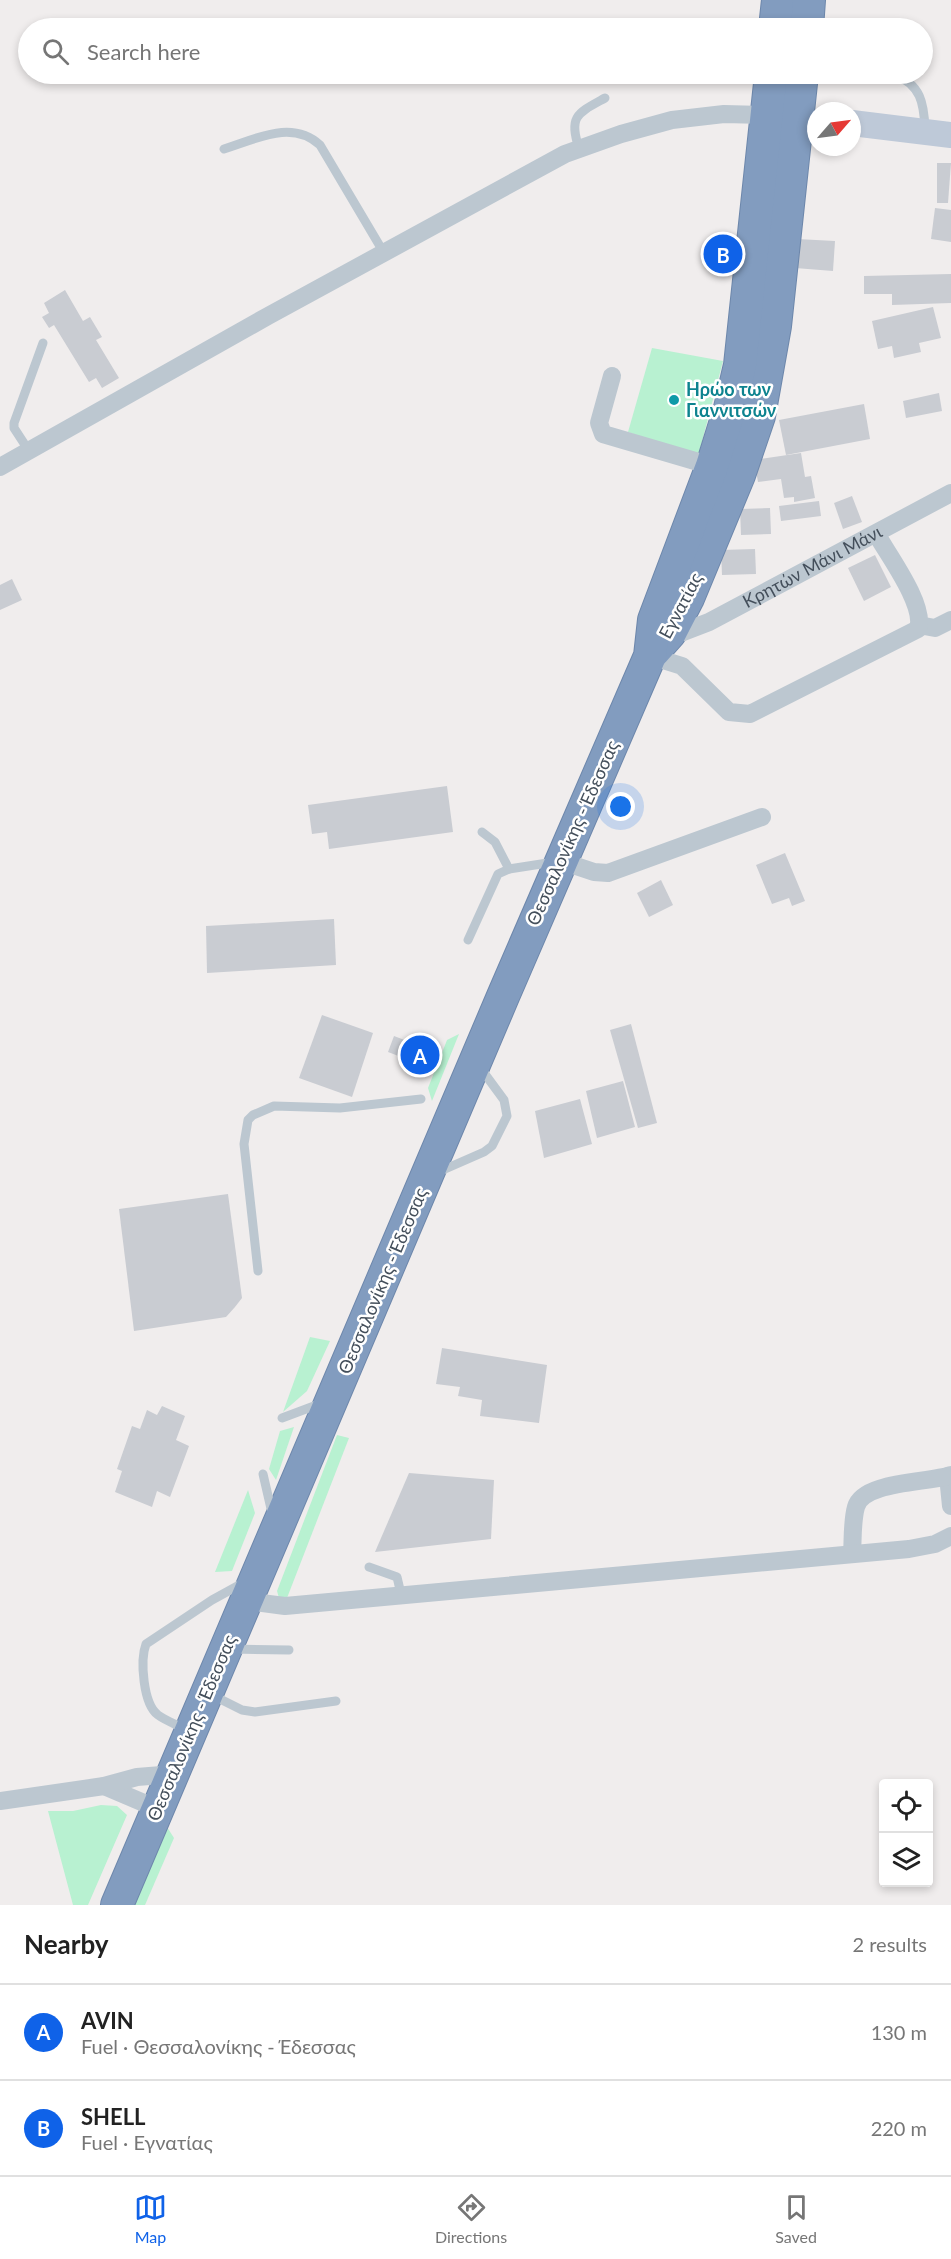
<!DOCTYPE html>
<meta charset="utf-8">
<style>
body{margin:0;font-family:Lato,sans-serif;background:#f6f6f6;color:#222}
.controls{position:absolute;right:18px;bottom:18px;display:grid;overflow:hidden;border-radius:6px;box-shadow:0 3px 9px #0003}
.controls button{width:54px;height:54px;display:grid;place-items:center;padding:0;border:0;border-bottom:2px solid #e0e0e0;background:#fff;color:#222;font:30px sans-serif}
.compass{position:absolute;left:807px;top:102px;width:54px;height:54px;border-radius:50%;background:#fff;box-shadow:0 3px 9px #0003;rotate:62deg}
.you{position:absolute;left:621px;top:807px;width:21px;height:21px;margin:-15px;border:4px solid #fff;border-radius:50%;background:#1a73e8;box-shadow:0 0 0 9px #1a73e833}
.badge{display:grid;place-items:center;width:39px;height:39px;border-radius:50%;background:#0f62e8;color:#fff;font-size:20px;font-weight:700}
.pin{position:absolute;translate:-50% -50%;border:3px solid #fff;box-shadow:0 2px 6px #0006}
.list{margin:0;padding:0;list-style:none}
h2{display:flex;justify-content:space-between;align-items:center;height:78px;margin:0;padding:0 24px;font-size:26px}
h2 small{font-size:20px;font-weight:400;color:#767676}
.list li{display:grid;grid-template-columns:39px 1fr auto;gap:18px;align-items:center;box-sizing:border-box;height:96px;padding:0 24px;border-top:2px solid #e0e0e0}
.list b{display:block;font-size:22px;white-space:nowrap}
.list p{margin:0;font-size:20px;white-space:nowrap;color:#767676}
.list em{font-size:20px;font-style:normal;color:#767676}
.icon{flex:none;width:33px;height:33px;fill:none;stroke:currentColor;stroke-width:2;stroke-linecap:round;stroke-linejoin:round}
.map{position:relative;flex:none;width:951px;height:1905px;overflow:hidden}
.search{position:absolute;background:#fff;box-shadow:0 3px 9px #0003;left:18px;right:18px;top:18px;height:66px;display:flex;align-items:center;gap:15px;box-sizing:border-box;padding:0 21px;border-radius:33px;color:#767676;font-size:22px}
.sheet{height:270px;background:#fff}
nav{display:flex;justify-content:space-around;align-items:center;box-sizing:border-box;height:84px;border-top:2px solid #e0e0e0;background:#fff;font-size:16px;color:#767676}
nav a{display:grid;justify-items:center;gap:3px}
nav .on{color:#0f62e8}
.map>svg:first-child{display:block}
</style>
<div class="map">
<svg width="951" height="1905" viewBox="0 0 951 1905">
<rect width="100%" height="100%" fill="#f0eded"/>
<g fill="#b8f1d1">
<polygon points="652,348 723,361 698,457 628,432"/>
<polygon points="459,1034 432,1101 428,1088 447,1040"/>
<polygon points="310,1337 330,1341 307,1391 283,1412"/>
<polygon points="294,1427 276,1480 269,1469 280,1431"/>
<polygon points="337,1435 349,1438 287,1598 279,1598 277,1591"/>
<polygon points="248,1490 255,1513 232,1571 215,1572"/>
<polygon points="101,1805 117,1806 127,1815 88,1905 73,1905 48,1811 73,1811"/>
<polygon points="167,1827 174,1838 145,1905 132,1905"/>
</g>
<g fill="#c9ccd2">
<polygon points="937,163 951,163 948,203 937,203"/>
<polygon points="935,208 951,210 951,242 931,239"/>
<polygon points="797,239 835,241 833,271 795,268"/>
<polygon points="951,274 951,303 892,305 892,294 864,294 864,276"/>
<polygon points="65,290 83,321 90,317 102,337 96,340 119,378 102,388 96,378 89,382 54,325 49,328 42,317 49,313 44,303"/>
<polygon points="933,307 941,338 919,343 921,352 894,358 892,346 878,349 872,321"/>
<polygon points="939,393 942,411 906,418 903,401"/>
<polygon points="864,404 870,439 786,455 779,420"/>
<polygon points="801,453 805,477 811,476 815,498 794,502 794,497 784,498 781,479 758,482 754,460"/>
<polygon points="852,496 862,522 843,529 834,503"/>
<polygon points="819,501 821,516 781,521 779,506"/>
<polygon points="770,508 771,534 741,535 740,509"/>
<polygon points="755,549 756,574 722,575 721,550"/>
<polygon points="875,555 891,587 864,601 848,568"/>
<polygon points="12,579 22,600 0,610 0,585"/>
<polygon points="447,786 453,832 329,849 327,832 312,834 308,805"/>
<polygon points="785,853 805,901 792,906 789,898 772,904 756,865"/>
<polygon points="661,880 673,905 649,917 637,893"/>
<polygon points="334,919 336,965 207,973 206,926"/>
<polygon points="322,1015 373,1033 352,1097 299,1078"/>
<polygon points="631,1024 657,1123 638,1128 610,1030"/>
<polygon points="394,1036 428,1049 422,1065 388,1052"/>
<polygon points="623,1081 635,1127 597,1138 586,1091"/>
<polygon points="580,1099 592,1144 544,1158 535,1111"/>
<polygon points="228,1194 242,1298 235,1307 226,1317 134,1331 119,1209"/>
<polygon points="442,1348 547,1365 539,1423 480,1416 482,1400 458,1396 460,1387 436,1384"/>
<polygon points="162,1406 185,1416 176,1440 189,1446 170,1497 157,1491 152,1507 115,1492 122,1471 117,1469 132,1426 140,1429 147,1410 157,1415"/>
<polygon points="409,1473 494,1480 491,1539 375,1552"/>
</g>
<g fill="none" stroke-linecap="round" stroke-linejoin="round">
<defs>
<g id="highway">
<polyline points="775,28 778,0"/>
<polyline points="807,28 809,0"/>
<polyline points="654,651 670,633 688,598 739,475 759,416 775,326 802,74"/>
<path d="M 117,1905 C 294,1489 469,1071 650,656 L 654,620 L 712,466 L 730,408 L 740,365 L 771,74"/>
</g>
</defs>
<use href="#highway" stroke="#6d87ab" stroke-width="34"/>
<g stroke="#bcc7d0" stroke-width="9">
<path d="M 894,74 C 921,85 924,103 925,129"/>
<path d="M 579,148 C 568,116 578,113 605,98"/>
<path d="M 224,149 C 256,139 292,119 320,145 L 384,253"/>
<polyline points="29,451 14,428 14,423 43,343"/>
<polyline points="482,832 495,842 509,869"/>
<polyline points="468,940 498,874 509,869 554,862"/>
<polyline points="436,1173 484,1152 492,1146 507,1116 504,1100 479,1066"/>
<polyline points="258,1271 244,1144 248,1120 253,1115 274,1106 340,1108 421,1099"/>
<polyline points="282,1418 322,1403"/>
<polyline points="263,1474 272,1513"/>
<polyline points="369,1567 397,1577 401,1594"/>
<polyline points="232,1649 289,1650"/>
<polyline points="212,1695 242,1710 255,1712 336,1701"/>
<path d="M 187,1730 C 178,1725 166,1721 158,1715 C 143,1704 140,1660 146,1644 L 212,1600 L 243,1583"/>
</g>
<g stroke="#bcc7d0" stroke-width="18">
<polyline points="612,376 599,423 603,434 712,466"/>
<polyline points="0,467 268,316 565,154 621,134 672,120 724,114 767,115"/>
<polyline points="919,625 935,628 951,620"/>
<path id="s1" d="M 670,633 L 683,632 L 709,622 L 951,493"/>
<path d="M 650,656 L 682,666 L 729,712 L 750,714 L 918,629 C 926,606 889,556 877,535"/>
<polyline points="561,861 594,872 608,873 762,817"/>
<polyline points="948,1476 951,1506"/>
<path d="M 852,1554 C 853,1539 852,1521 856,1507 C 863,1481 929,1483 951,1475"/>
<polyline points="246,1601 285,1606 909,1549 935,1544 951,1536"/>
<polyline points="104,1786 158,1809"/>
<polyline points="0,1801 104,1786 137,1777 174,1774"/>
</g>
<polyline stroke="#bec9d8" stroke-width="26" points="852,123 951,135"/>
<use href="#highway" stroke="#829cbf" stroke-width="32"/>
</g>
<circle fill="#0f9aa8" stroke="#fff" stroke-width="2" cx="674" cy="400" r="6"/>
<g text-anchor="middle" stroke-width="5" stroke-linejoin="round" paint-order="stroke">
<g font-size="18" font-weight="bold" fill="#0d838f" stroke="#fff" text-anchor="start">
<text x="686" y="396">Ηρώο των<tspan x="686" dy="21">Γιαννιτσών</tspan></text>
</g>
<g font-size="18" fill="#444f5b" stroke="#fff">
<text dy="6" stroke="none"><textPath href="#s1" startOffset="158">Κρητών Μάνι Μάνι</textPath></text>
<text transform="translate(681 606) rotate(-62)" y="6">Εγνατίας</text>
<text transform="translate(573 833) rotate(-66)" y="6">Θεσσαλονίκης - Έδεσσας</text>
<text transform="translate(383 1281) rotate(-67)" y="6">Θεσσαλονίκης - Έδεσσας</text>
<text transform="translate(192 1728) rotate(-67)" y="6">Θεσσαλονίκης - Έδεσσας</text>
</g>
</g>
</svg>
<div class="controls">
<button><svg class="icon" aria-label="locate" viewBox="0 0 24 24"><circle cx="12" cy="12" r="6"/><path d="M12 2v4M12 18v4M2 12h4M18 12h4"/></svg></button>
<button><svg class="icon" aria-label="layers" viewBox="0 0 24 24"><path d="M12 4l9 5-9 5-9-5zM3 14l9 5 9-5"/></svg></button>
</div>
<svg class="compass" viewBox="-18 -18 36 36"><path d="M0-13l5 13h-10z" fill="#e53935"/><path d="M0 13l5-13h-10z" fill="#767676"/></svg>
<div class="you"></div>
<div class="pin badge" style="left:420px;top:1055px">A</div>
<div class="pin badge" style="left:723px;top:254px">B</div>
<div class="search"><svg class="icon" aria-label="search" viewBox="0 0 24 24"><circle cx="10" cy="10" r="6"/><path d="M15 15l6 6"/></svg>Search here</div>
</div>
<section class="sheet">
<h2>Nearby<small>2 results</small></h2>
<ul class="list">
<li><span class="badge">A</span><div><b>AVIN</b><p>Fuel · Θεσσαλονίκης - Έδεσσας</p></div><em>130 m</em></li>
<li><span class="badge">B</span><div><b>SHELL</b><p>Fuel · Εγνατίας</p></div><em>220 m</em></li>
</ul>
</section>
<nav>
<a class="on"><svg class="icon" aria-label="map" viewBox="0 0 24 24"><path d="M3 6l6-2 6 2 6-2v14l-6 2-6-2-6 2zM9 4v14M15 6v14"/></svg>Map</a>
<a><svg class="icon" aria-label="directions" viewBox="0 0 24 24"><path d="M12 3l9 9-9 9-9-9zM9 14v-3h6M13 9l2 2-2 2"/></svg>Directions</a>
<a><svg class="icon" aria-label="saved" viewBox="0 0 24 24"><path d="M7 4h10v16l-5-4-5 4z"/></svg>Saved</a>
</nav>
